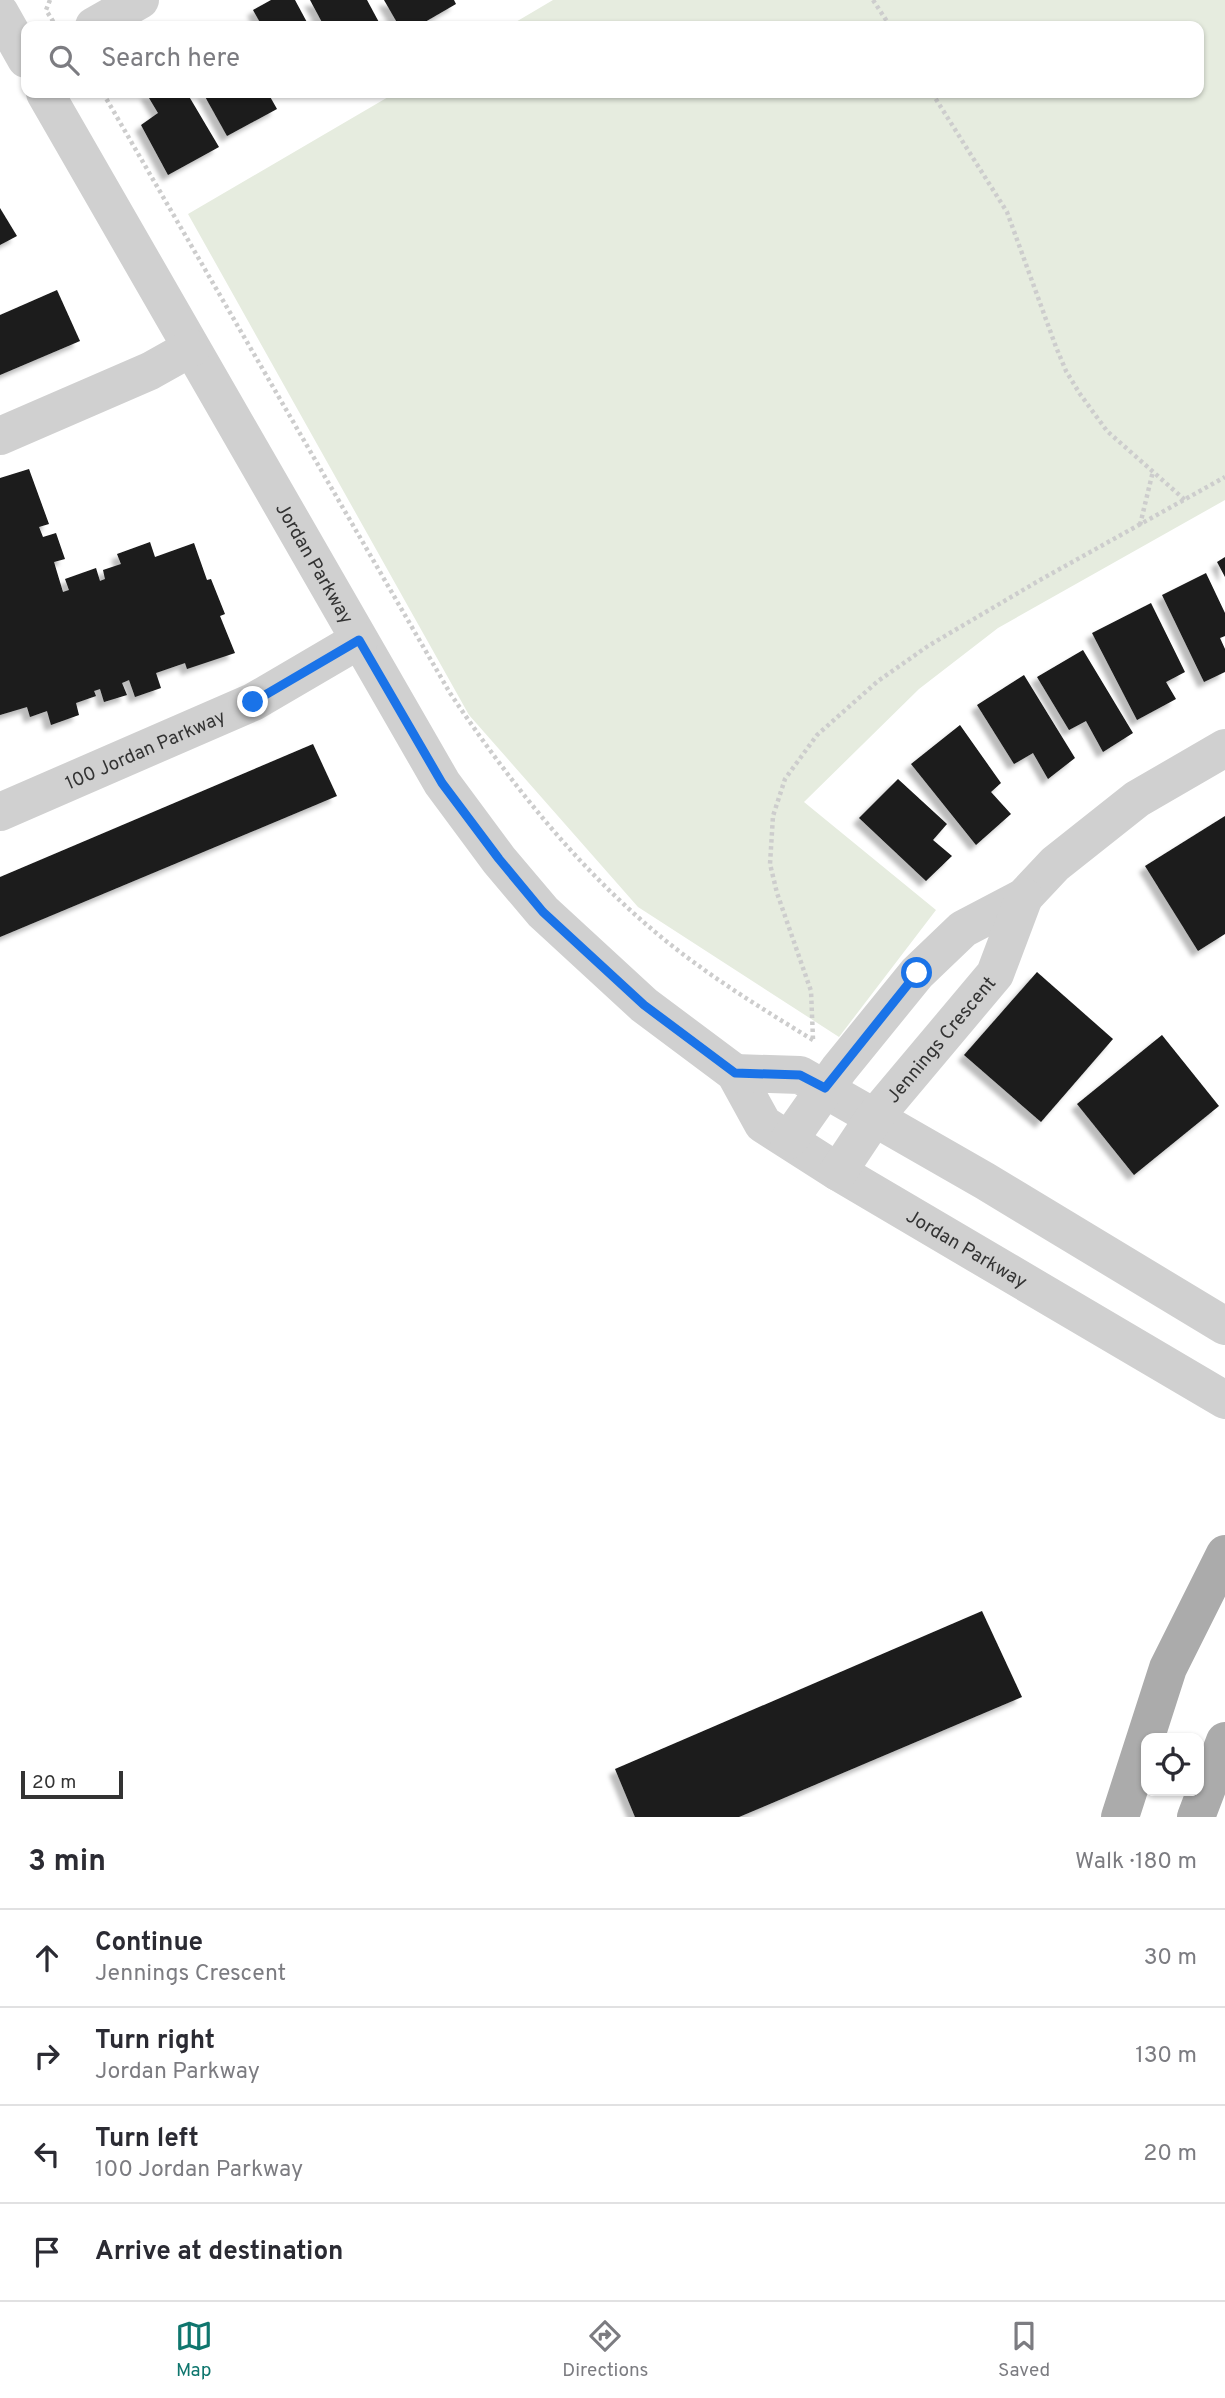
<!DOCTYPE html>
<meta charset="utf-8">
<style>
body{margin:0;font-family:Overpass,sans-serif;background:#f2f2f3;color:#2b2b33}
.controls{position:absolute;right:21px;bottom:21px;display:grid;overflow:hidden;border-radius:14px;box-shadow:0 2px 5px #0004}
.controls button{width:63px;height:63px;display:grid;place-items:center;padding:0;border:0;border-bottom:2px solid #e1e1e2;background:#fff;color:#2b2b33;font:35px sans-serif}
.scale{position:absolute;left:21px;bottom:18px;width:102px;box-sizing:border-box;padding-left:7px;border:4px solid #333;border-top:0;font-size:19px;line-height:24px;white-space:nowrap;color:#333;-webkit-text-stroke:5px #fff;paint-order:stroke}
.stop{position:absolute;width:21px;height:21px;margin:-16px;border:5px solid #1a73e8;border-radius:50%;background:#fff}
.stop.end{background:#1a73e8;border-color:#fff;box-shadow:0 2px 7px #0008}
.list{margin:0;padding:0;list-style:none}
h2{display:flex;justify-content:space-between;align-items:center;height:91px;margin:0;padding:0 28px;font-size:30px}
h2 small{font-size:23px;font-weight:400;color:#7c7c81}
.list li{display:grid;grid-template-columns:46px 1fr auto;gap:21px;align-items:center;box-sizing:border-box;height:98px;padding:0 28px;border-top:2px solid #e1e1e2}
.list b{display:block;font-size:26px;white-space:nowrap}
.list p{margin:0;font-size:23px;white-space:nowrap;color:#7c7c81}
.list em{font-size:23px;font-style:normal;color:#7c7c81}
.icon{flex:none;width:38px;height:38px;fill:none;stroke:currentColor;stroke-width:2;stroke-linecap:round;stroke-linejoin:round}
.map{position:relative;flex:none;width:1225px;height:1817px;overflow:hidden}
.search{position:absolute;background:#fff;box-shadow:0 2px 5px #0004;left:21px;right:21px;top:21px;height:77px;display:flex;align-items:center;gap:18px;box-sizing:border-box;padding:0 24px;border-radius:14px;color:#7c7c81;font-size:26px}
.sheet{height:483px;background:#fff}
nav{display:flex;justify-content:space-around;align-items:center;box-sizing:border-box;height:98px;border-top:2px solid #e1e1e2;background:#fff;font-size:19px;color:#7c7c81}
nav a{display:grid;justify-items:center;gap:4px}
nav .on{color:#0f766e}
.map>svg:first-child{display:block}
</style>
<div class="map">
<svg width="1225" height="1817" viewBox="0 0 1225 1817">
<defs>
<filter id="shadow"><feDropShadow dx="-6" dy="6" stdDeviation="2" flood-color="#0004"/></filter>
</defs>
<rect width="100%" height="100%" fill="#fff"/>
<polygon fill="#e6ecdf" points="553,0 1225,0 1225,500 998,628 919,689 804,802 936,910 839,1037 638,907 469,715 188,214 395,93 1199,93 1199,26 509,26"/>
<g fill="#1a1a1a" filter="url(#shadow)">
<polygon points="271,0 295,0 309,26 262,26 253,10"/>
<polygon points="310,0 367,0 381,26 324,26"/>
<polygon points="384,0 454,0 456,4 418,26 399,26"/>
<polygon points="146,93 187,93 219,147 168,175 141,125 158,113"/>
<polygon points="203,93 268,93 277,109 227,136"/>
<polygon points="0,208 17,236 0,245"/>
<polygon points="57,290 80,341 0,375 0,315"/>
<polygon points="29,469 49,524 39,527 43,537 56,533 65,559 54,562 63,592 69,590 65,579 96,568 100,581 105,579 103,570 121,564 117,554 150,542 155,557 194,543 207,580 211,579 225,614 220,616 235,653 187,669 185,663 156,673 161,688 135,697 129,680 122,683 127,695 104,702 100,689 94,691 96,696 76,703 79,715 51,725 47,711 30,717 27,707 0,715 0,478"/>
<polygon points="1225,557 1225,577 1217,562"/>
<polygon points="1206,573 1225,613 1225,636 1220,638 1225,649 1225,672 1204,682 1162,595"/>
<polygon points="1151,603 1185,672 1166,682 1176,699 1137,720 1092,633"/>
<polygon points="1083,650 1133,733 1103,752 1086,721 1069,730 1037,677"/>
<polygon points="1024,675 1075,758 1048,779 1033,753 1014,764 977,705"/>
<polygon points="960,725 1001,783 991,792 1011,814 976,845 911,764"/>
<polygon points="313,744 337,796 0,937 0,877"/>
<polygon points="898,779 947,824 933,840 952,856 926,881 859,818"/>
<polygon points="1225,816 1225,934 1198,951 1145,866"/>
<polygon points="1037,972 1113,1039 1041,1122 964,1055"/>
<polygon points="1162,1035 1219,1106 1134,1175 1077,1104"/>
<polygon points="982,1611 1022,1697 739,1817 635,1817 615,1769"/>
</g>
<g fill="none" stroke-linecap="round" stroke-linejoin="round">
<g stroke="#cdcdcd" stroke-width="4.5" stroke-dasharray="3.5 3.5" stroke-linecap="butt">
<polyline points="50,0 46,10 56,26"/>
<polyline points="873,0 890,26"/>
<path d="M 103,93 L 450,693 C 515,790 590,884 684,955 C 725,986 769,1013 813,1040"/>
<polyline points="932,93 1007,212 1056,347 1066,371 1080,394 1107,431 1185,500"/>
<polyline points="1140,525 1153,471"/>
<polyline points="813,1039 811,991 777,893 770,864 773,816 785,779 817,735 878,681 928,646 1040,580 1225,477"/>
</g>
<g stroke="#d0d0d0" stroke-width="38">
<polyline points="0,13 26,59"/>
<polyline points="94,26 140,0"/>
<path id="s1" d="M 45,93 L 442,783 L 499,860 L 543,912 L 644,1005 L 735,1073 L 763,1124 L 838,1172 L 1225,1400"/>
<polyline points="0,436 150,371 191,348"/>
<path id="s2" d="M 0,812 L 253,702 L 359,640"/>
<polyline points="735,1073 800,1075 985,1181 1225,1326"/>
<polyline points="789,1140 839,1069 917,973 963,929 1024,897 1055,864 1137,799 1225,748"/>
<path id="s3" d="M 838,1172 L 874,1118 L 995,974 L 1024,897"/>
</g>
<g stroke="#ababab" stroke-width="38">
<polyline points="1120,1817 1168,1668 1225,1554"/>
<polyline points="1196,1817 1225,1741"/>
</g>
</g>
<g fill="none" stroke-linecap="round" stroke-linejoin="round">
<polyline stroke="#1a73e8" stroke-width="9" points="253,702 359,640 442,783 499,859 543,912 644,1005 735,1073 800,1075 825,1088 917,973"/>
</g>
<g text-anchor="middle" stroke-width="7" stroke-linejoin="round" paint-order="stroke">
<g font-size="19" fill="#333" stroke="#fff">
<text dy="7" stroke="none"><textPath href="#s1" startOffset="542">Jordan Parkway</textPath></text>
<text dy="7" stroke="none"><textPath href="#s2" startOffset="158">100 Jordan Parkway</textPath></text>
<text dy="7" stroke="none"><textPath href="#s3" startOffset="168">Jennings Crescent</textPath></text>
<text dy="7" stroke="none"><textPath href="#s1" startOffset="1508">Jordan Parkway</textPath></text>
</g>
</g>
</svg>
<div class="controls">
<button><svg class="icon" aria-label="locate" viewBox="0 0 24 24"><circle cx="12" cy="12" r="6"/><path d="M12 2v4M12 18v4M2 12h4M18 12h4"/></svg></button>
</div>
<div class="scale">20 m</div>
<div class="stop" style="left:917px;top:973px"></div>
<div class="stop end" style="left:253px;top:702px"></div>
<div class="search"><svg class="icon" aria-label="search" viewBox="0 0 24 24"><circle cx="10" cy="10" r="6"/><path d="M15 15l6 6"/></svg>Search here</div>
</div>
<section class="sheet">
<h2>3 min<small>Walk · 180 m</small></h2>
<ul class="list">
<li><svg class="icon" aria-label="ahead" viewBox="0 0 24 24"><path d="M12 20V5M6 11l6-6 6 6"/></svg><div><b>Continue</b><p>Jennings Crescent</p></div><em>30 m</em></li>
<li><svg class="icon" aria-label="right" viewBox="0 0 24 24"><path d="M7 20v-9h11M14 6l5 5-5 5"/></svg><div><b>Turn right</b><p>Jordan Parkway</p></div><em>130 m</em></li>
<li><svg class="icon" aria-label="left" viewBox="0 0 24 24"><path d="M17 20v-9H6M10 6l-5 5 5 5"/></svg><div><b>Turn left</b><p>100 Jordan Parkway</p></div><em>20 m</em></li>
<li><svg class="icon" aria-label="arrive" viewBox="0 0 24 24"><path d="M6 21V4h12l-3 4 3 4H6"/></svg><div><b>Arrive at destination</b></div></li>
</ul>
</section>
<nav>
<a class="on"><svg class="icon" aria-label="map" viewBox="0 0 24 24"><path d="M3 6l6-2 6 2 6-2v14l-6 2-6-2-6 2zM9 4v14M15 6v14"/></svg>Map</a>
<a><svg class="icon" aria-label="directions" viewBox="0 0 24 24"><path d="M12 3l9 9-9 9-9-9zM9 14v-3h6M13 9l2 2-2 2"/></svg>Directions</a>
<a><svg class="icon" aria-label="saved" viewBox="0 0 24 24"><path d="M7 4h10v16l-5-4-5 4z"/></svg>Saved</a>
</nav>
